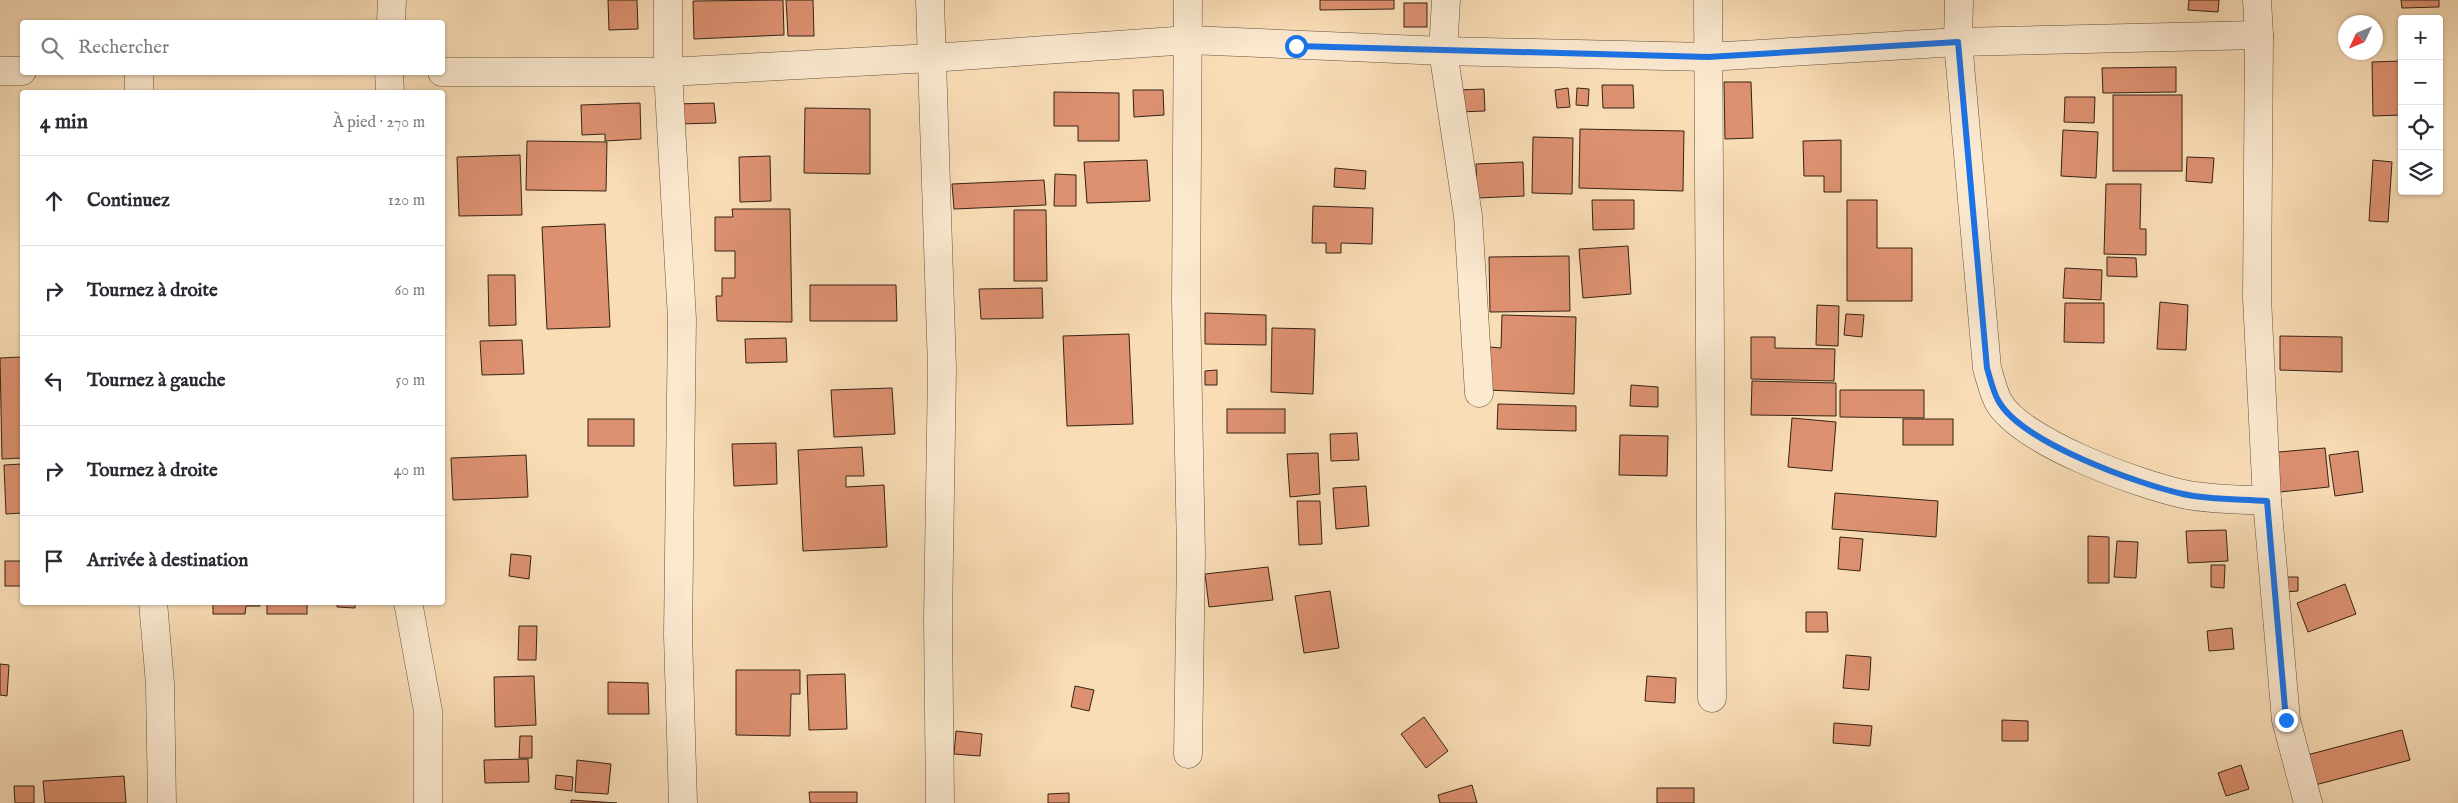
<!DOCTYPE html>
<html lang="fr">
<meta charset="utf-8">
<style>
body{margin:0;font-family:"IM FELL English",serif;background:#f7f7f7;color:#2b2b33}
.controls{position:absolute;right:15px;top:15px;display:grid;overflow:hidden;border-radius:5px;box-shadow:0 1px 4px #0004}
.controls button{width:45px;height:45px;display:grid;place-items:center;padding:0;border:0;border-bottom:1px solid #e1e1e2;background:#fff;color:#2b2b33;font:25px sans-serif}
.compass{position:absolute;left:2338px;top:15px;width:45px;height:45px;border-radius:50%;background:#fff;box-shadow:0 1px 4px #0004;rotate:226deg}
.stop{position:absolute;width:15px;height:15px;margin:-11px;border:4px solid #1a73e8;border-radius:50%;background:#fff}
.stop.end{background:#1a73e8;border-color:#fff;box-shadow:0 1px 5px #0008}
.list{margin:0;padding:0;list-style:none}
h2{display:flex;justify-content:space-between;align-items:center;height:65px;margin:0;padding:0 20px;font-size:21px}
h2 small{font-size:16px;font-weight:400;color:#7c7c81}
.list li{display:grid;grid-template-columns:32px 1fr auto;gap:15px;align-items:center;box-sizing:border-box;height:90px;padding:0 20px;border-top:1px solid #e1e1e2}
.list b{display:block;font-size:19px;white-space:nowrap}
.list em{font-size:16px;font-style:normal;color:#7c7c81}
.icon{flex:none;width:28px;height:28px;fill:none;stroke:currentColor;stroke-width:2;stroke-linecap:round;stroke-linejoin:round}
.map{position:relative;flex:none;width:2458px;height:803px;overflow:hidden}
.search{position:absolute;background:#fff;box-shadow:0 1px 4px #0004;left:20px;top:20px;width:425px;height:55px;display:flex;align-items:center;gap:12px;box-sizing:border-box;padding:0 18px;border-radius:5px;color:#7c7c81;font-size:19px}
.panel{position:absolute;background:#fff;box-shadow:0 1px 4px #0004;left:20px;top:90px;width:425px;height:515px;border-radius:5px}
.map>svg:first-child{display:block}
</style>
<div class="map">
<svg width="2458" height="803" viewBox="0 0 2458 803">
<rect width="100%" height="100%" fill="#f9ddb6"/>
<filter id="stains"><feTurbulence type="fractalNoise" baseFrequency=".004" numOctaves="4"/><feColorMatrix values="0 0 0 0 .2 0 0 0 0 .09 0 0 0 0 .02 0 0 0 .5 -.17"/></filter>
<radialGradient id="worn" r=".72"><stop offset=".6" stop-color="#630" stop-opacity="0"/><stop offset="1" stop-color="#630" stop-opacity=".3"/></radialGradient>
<g fill="#dd9171" stroke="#352314">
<polygon points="608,0 637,0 638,29 609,30"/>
<polygon points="783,0 784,35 694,39 693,1"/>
<polygon points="786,0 813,0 814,36 788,36"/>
<polygon points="1320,0 1394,0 1394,9 1320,10"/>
<polygon points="2189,0 2219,0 2218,12 2188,10"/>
<polygon points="2401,0 2439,0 2439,7 2402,8"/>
<rect x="1404" y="3" width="23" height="24"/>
<polygon points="2402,61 2402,115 2373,116 2372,62"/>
<polygon points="2176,67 2176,92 2103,93 2102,68"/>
<polygon points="1724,82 1751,82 1753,138 1725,139"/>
<polygon points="1602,85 1633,85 1634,108 1603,108"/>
<polygon points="1568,88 1570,107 1557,108 1555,90"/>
<polygon points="1577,88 1589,89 1588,106 1576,105"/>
<polygon points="1484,89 1485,111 1459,112 1458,90"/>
<polygon points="1133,90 1163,90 1164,115 1134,117"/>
<polygon points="1054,92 1119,93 1119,141 1078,141 1078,126 1054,126"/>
<rect x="2113" y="95" width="69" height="76"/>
<polygon points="2065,97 2095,97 2094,123 2064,122"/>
<polygon points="640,103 641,139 605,141 605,134 582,135 581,105"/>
<polygon points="714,103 716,123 676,124 675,104"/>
<polygon points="805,108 870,109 870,174 804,173"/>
<polygon points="1580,129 1684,131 1683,191 1579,188"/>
<polygon points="2063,130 2098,132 2096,178 2061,176"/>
<polygon points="1533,137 1573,138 1572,194 1532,193"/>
<polygon points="1841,140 1841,192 1824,192 1824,176 1804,176 1803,141"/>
<polygon points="527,141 607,142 606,191 526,190"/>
<polygon points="520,155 522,215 459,216 457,157"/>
<polygon points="770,156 771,201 740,202 739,157"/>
<polygon points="2187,157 2214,158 2212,183 2186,181"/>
<polygon points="1147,160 1150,201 1087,203 1084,162"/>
<polygon points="2373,160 2392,162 2388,222 2369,221"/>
<polygon points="1523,162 1524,196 1477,198 1476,164"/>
<polygon points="1335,168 1366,171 1365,189 1334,187"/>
<polygon points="1055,174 1076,175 1076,206 1054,206"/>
<polygon points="1044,180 1046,205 954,209 952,184"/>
<polygon points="2106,184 2141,184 2140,229 2146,229 2146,255 2104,254"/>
<polygon points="1592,200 1634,200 1634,229 1593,230"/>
<polygon points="1847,200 1877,200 1877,248 1912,248 1912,301 1847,301"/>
<polygon points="1313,206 1373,208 1372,244 1341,243 1341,253 1326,253 1326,243 1312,243"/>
<polygon points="732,209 790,209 792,322 717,321 716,296 722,296 722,278 735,278 735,251 715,251 715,217 733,217"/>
<polygon points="1014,210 1046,210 1047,281 1014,281"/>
<polygon points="605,224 610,327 547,329 542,227"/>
<polygon points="1628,246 1631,294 1583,298 1579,249"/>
<polygon points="1569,256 1570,311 1490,312 1489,257"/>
<polygon points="2107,257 2136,258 2137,277 2107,276"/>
<polygon points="2065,268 2102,270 2101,300 2063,298"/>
<polygon points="488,275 515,275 516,325 489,326"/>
<polygon points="810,285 896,285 897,321 810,321"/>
<polygon points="1042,288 1043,318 981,319 979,289"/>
<polygon points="2160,302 2188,305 2186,350 2157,349"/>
<polygon points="2065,303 2104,303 2104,343 2064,342"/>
<polygon points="1817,305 1839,306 1838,346 1816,345"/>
<polygon points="1205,313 1266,315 1266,345 1205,344"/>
<polygon points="1846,314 1864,315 1862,337 1844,335"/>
<polygon points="1502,315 1576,317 1574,394 1488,390 1490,347 1501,348"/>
<polygon points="1272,328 1315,329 1313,394 1271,392"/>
<polygon points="1129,334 1133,424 1067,426 1063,336"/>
<polygon points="2280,336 2342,337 2342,372 2280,370"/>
<polygon points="1751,337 1775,337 1775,348 1835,349 1834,381 1751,379"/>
<polygon points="786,338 787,362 746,363 745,339"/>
<polygon points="522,340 524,374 482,375 480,341"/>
<polygon points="22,357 22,458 2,459 0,358"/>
<polygon points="1217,370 1217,385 1205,385 1205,371"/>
<polygon points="1752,381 1836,383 1836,416 1751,415"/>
<polygon points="1631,385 1658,387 1658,407 1630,406"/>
<polygon points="892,388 895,434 834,437 831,390"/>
<polygon points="1840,390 1924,390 1924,418 1840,417"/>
<polygon points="1498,404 1576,406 1576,431 1497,429"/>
<rect x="1227" y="409" width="58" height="24"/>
<polygon points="1792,418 1836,422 1832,471 1788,467"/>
<rect x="588" y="419" width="46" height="27"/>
<rect x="1903" y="419" width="50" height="26"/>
<polygon points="1357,433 1359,460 1331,461 1330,434"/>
<polygon points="1620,435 1668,436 1667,476 1619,475"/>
<polygon points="776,443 777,484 734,486 732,444"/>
<polygon points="862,447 864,476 846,476 846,487 884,485 887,547 803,551 798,450"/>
<polygon points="2325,448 2329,487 2270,493 2267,453"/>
<polygon points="2358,451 2363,492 2335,496 2329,455"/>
<polygon points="1318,453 1320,494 1290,497 1287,454"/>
<polygon points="526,455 528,497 453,500 451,458"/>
<polygon points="22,464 22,513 6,514 4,465"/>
<polygon points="1366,486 1369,526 1336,529 1333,488"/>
<polygon points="1835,493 1938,501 1936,537 1832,529"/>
<polygon points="1297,501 1320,501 1322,544 1299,545"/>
<polygon points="2226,530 2228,561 2188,563 2186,531"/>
<polygon points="2088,536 2109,537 2109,583 2088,583"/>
<polygon points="1840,537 1863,539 1860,571 1838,569"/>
<polygon points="2117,541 2138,542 2136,578 2114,577"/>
<polygon points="511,554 531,556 529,579 509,576"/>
<rect x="5" y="561" width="17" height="25"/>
<polygon points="2211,565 2225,565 2224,588 2211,587"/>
<polygon points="1268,567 1273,600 1209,607 1205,574"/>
<polygon points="2285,577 2298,577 2298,591 2285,592"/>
<polygon points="2345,584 2356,614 2308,632 2297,603"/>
<polygon points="1330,591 1339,648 1304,653 1295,596"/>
<polygon points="197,602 260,602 260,606 246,606 245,614 213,614 213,604"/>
<rect x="267" y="602" width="40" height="12"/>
<polygon points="337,602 355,602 355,608 337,607"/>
<polygon points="1806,612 1827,612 1828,632 1806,632"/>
<polygon points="519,626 537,626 536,660 518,660"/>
<polygon points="2232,628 2234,649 2209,651 2207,631"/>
<polygon points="1846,655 1871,657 1869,690 1843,688"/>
<polygon points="0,664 9,665 7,696 0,695"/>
<polygon points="736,670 800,670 800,694 791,694 790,736 736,735"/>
<polygon points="845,674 847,729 809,730 807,675"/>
<polygon points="534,676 536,725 495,727 494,677"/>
<polygon points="1647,676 1676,678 1675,703 1645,701"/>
<polygon points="608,682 648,683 649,714 608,714"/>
<polygon points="1075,686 1094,690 1089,711 1071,707"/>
<polygon points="1424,717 1448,751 1426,768 1401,734"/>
<polygon points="2002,720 2028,721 2028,741 2002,741"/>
<polygon points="1834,723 1872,726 1870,746 1833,743"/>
<polygon points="2402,730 2410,760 2315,785 2307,755"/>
<polygon points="956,731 982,734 980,756 954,754"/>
<polygon points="520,736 532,736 532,758 519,758"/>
<polygon points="528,759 529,782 485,783 484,760"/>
<polygon points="577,760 611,764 608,794 575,792"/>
<polygon points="2241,765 2249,789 2226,796 2218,773"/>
<polygon points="556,775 573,777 572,791 555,789"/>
<polygon points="124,776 126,803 45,803 43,781"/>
<polygon points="1472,785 1477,803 1440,803 1438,795"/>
<polygon points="14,786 34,786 34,803 15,803"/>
<rect x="1657" y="788" width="37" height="15"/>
<polygon points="809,792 857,792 857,803 810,803"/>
<polygon points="1069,793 1069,803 1048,803 1048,794"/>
<polygon points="571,800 617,803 571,803"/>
</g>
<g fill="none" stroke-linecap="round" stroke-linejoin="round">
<defs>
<g id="street">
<polyline points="668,0 668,72 682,319 678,635 683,803"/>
<polyline points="930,0 942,368 938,619 940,803"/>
<polyline points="1446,0 1443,51 1468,216 1479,393"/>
<polyline points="1708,0 1712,698"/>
<path d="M 1959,0 L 1958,42 L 1987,368 C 1990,378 1993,391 1998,401 C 2020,442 2138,484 2183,494 C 2210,500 2240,499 2267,501"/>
<polyline points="2257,0 2259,35 2257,298 2267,501 2286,720 2308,803"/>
<polyline points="391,22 392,0"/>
<polyline points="0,71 22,71"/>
<polyline points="139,72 139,92"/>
<polyline points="389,72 390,92"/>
<polyline points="442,72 668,72 931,58 1189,40 1443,51 1708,57 1958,42 2259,35"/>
<polyline points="153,602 160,684 162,803"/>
<polyline points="408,602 428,711 428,803"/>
<polyline points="1188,754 1191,553 1186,300 1188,0"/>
</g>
</defs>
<use href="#street" stroke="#66523c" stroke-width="29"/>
<use href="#street" stroke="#fbe9d0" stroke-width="28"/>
</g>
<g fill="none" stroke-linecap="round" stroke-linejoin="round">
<path stroke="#1a73e8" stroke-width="6" d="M 1296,46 L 1708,57 L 1958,42 L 1987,368 C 1990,378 1993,391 1998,400 C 2020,442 2138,484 2183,494 C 2210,500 2240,499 2267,501 L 2286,720"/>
</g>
<rect width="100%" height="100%" filter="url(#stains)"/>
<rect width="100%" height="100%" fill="url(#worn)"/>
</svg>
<div class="controls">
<button>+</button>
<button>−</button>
<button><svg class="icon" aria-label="locate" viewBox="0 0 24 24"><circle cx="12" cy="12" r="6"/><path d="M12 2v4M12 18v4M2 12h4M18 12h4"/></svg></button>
<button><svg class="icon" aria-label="layers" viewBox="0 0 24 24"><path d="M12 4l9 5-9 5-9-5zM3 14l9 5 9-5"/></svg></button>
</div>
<svg class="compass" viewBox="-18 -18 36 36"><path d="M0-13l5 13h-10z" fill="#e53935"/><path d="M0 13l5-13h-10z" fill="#7c7c81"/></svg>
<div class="stop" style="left:1296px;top:46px"></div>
<div class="stop end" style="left:2286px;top:720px"></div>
<div class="search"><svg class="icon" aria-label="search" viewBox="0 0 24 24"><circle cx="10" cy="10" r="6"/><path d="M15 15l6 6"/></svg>Rechercher</div>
<section class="panel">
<h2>4 min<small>À pied · 270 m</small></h2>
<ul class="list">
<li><svg class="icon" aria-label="ahead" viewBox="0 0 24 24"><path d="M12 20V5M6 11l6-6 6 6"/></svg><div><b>Continuez</b></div><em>120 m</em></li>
<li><svg class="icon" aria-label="right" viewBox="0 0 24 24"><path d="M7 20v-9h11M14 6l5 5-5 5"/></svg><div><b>Tournez à droite</b></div><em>60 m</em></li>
<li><svg class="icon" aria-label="left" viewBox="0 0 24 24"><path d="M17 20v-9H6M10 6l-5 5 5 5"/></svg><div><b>Tournez à gauche</b></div><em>50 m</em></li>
<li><svg class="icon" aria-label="right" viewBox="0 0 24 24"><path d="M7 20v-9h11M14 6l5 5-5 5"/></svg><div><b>Tournez à droite</b></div><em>40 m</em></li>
<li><svg class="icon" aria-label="arrive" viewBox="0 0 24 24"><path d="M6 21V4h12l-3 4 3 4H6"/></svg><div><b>Arrivée à destination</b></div></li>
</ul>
</section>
</div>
